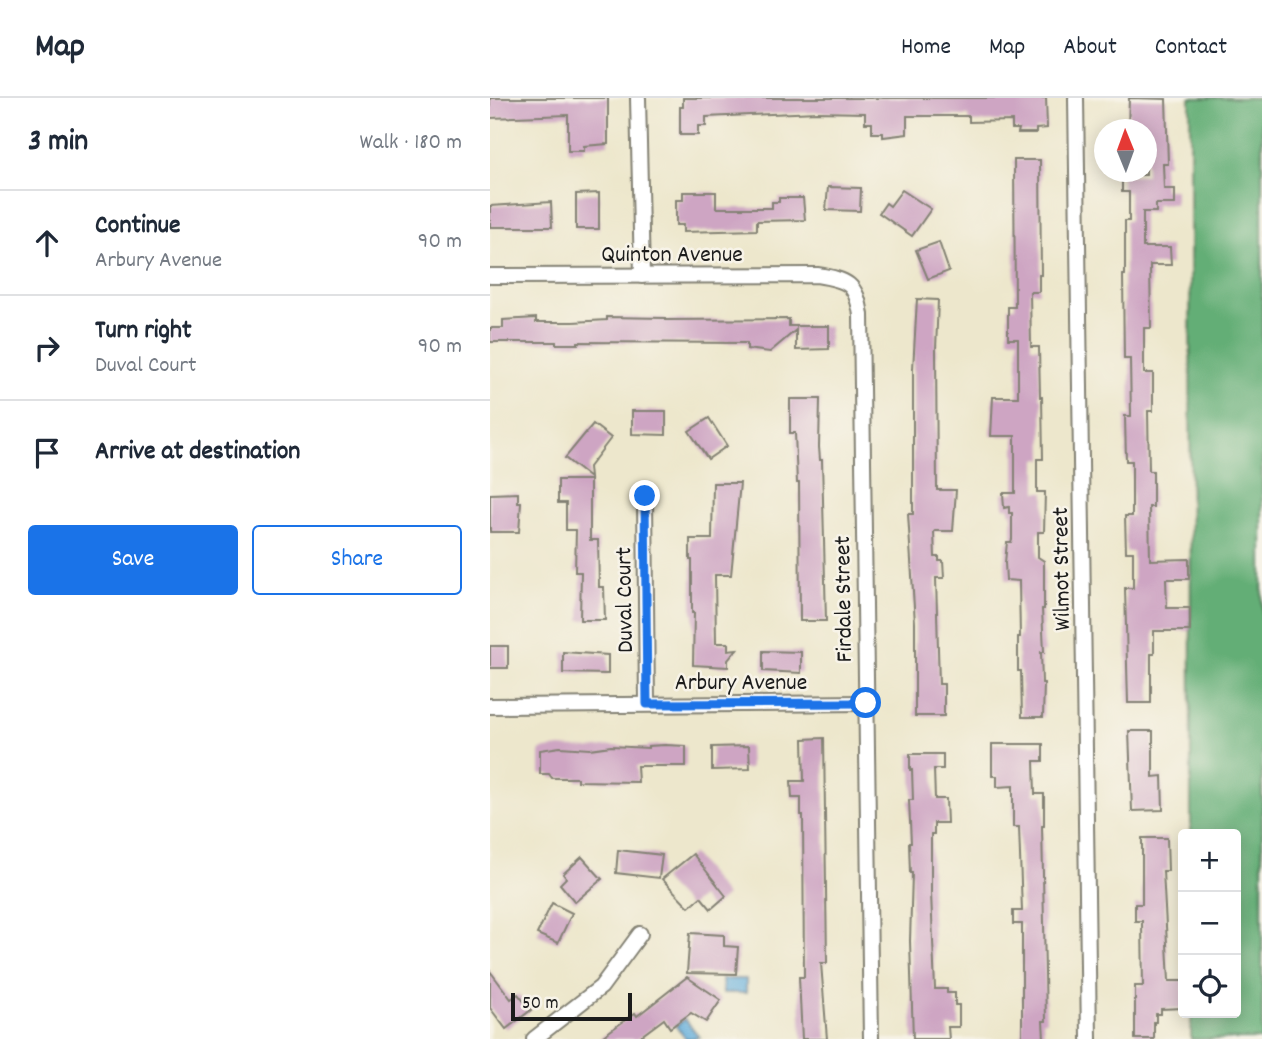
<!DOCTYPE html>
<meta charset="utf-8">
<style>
body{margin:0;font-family:Dekko,sans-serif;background:#f2f2f3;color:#1f2937}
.controls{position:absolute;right:21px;bottom:21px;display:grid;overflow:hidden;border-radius:7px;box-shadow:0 4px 18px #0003}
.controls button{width:63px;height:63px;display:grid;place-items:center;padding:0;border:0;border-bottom:2px solid #e0e1e3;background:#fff;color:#1f2937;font:35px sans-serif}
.compass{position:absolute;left:604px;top:21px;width:63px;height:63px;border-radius:50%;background:#fff;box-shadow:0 4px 18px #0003;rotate:359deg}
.scale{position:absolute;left:21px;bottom:18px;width:121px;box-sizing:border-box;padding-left:7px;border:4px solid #1c1c1c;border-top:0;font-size:19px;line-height:24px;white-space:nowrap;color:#1c1c1c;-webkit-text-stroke:5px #f7f3e8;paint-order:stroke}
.stop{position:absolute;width:21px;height:21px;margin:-16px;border:5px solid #1a73e8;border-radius:50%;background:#fff}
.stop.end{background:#1a73e8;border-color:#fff;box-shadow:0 2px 7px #0008}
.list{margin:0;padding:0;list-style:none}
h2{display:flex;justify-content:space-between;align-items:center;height:91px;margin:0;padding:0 28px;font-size:30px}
h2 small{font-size:23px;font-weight:400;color:#747a83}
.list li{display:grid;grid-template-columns:46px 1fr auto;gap:21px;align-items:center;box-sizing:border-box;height:105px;padding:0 28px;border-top:2px solid #e0e1e3}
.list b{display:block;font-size:26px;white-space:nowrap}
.list p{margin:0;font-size:23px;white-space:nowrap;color:#747a83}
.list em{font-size:23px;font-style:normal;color:#747a83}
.actions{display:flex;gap:14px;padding:21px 28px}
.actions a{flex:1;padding:16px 0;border:2px solid #1a73e8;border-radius:7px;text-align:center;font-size:24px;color:#1a73e8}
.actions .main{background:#1a73e8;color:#fff}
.icon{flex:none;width:38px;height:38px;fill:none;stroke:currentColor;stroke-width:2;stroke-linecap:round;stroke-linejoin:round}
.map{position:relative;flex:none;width:772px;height:941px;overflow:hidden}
header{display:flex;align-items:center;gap:42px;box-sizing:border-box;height:98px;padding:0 35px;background:#fff;border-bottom:2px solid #e0e1e3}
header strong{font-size:33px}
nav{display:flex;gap:38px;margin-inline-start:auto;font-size:24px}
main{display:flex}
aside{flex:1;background:#fff}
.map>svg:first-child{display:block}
</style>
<header>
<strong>Map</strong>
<nav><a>Home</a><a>Map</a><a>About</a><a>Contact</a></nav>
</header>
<main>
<aside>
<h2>3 min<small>Walk · 180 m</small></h2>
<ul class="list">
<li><svg class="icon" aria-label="ahead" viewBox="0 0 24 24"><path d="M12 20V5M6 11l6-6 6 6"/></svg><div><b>Continue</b><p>Arbury Avenue</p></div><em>90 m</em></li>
<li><svg class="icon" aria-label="right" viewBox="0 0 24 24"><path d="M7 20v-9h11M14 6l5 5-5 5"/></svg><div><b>Turn right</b><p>Duval Court</p></div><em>90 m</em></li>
<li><svg class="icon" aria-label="arrive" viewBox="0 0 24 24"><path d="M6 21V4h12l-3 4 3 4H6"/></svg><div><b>Arrive at destination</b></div></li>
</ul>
<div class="actions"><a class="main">Save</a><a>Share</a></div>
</aside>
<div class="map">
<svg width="772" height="941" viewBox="0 0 772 941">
<rect width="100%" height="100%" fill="#f7f3e8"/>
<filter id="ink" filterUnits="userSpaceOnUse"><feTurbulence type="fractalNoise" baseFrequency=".0143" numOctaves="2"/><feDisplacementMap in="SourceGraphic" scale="14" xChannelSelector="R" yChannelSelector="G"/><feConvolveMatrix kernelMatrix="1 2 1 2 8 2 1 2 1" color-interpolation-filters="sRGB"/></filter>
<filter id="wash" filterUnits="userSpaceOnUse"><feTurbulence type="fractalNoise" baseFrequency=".00686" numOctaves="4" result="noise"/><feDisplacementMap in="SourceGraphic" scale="28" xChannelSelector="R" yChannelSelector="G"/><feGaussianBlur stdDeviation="1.57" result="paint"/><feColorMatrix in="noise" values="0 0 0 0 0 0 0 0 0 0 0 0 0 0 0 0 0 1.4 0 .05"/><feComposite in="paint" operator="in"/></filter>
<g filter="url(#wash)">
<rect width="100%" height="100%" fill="#ede7cc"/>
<polygon fill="#64ae76" stroke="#406549" stroke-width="2" points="700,0 772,0 772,941 701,941 701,915 746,915 746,736 701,736"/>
<g fill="#63aedb" stroke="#40657c" stroke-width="2">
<polygon points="232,881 256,881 256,895 233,895"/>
<polygon points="195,921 209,939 196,941 186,928"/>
</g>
<g id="blocks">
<g fill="#cea5c3">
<polygon points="0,0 118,0 118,46 94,48 94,53 78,53 78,17 0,20"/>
<polygon points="193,0 556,0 557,30 546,31 546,35 528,35 529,31 522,31 522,23 479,24 479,18 417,18 417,36 393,39 393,35 382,35 382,25 375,25 375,15 327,14 216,19 216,28 208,28 208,37 190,37 190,9 193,9"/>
<polygon points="639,0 676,1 678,66 673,66 674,91 685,91 685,106 666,106 666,114 653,114 653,149 680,149 681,167 660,167 661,230 654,230 654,275 663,275 663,313 658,313 659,373 663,373 663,409 659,409 660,462 699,461 699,481 676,481 677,510 700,510 700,533 664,533 664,556 661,556 661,605 638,605 635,490 643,490 643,454 636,454 635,418 642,418 642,363 636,363 635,318 641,318 640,261 634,261 633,177 635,177 635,123 639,123 639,94 632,94 632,77 656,77 656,32 638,32"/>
<polygon points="524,62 550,62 551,177 549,177 549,194 540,194 541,249 549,249 550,299 552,299 553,361 547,361 547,394 555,394 554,434 548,434 548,459 554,463 554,511 552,511 554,554 551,554 552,585 554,585 553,619 532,619 531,573 528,573 528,539 530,539 529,483 516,482 515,465 517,444 521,444 522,441 522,415 519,415 519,409 514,410 513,395 525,395 525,338 501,338 503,299 528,299 528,241 518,241 518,209 525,209"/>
<polygon points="338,89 371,90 370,113 336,112"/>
<polygon points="412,92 441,111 422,138 389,115 396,105 400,108"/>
<polygon points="193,94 226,94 226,110 282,110 282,104 289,104 289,100 313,100 315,122 267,123 267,132 193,134 193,127 186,127 186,102 193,102"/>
<polygon points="109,95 109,131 86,131 86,96"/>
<polygon points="61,104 62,129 0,129 0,108"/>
<polygon points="449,144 459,173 438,181 426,152"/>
<polygon points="427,201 448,202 446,251 447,392 466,392 463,433 445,433 444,434 445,459 449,459 449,463 453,463 454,480 446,480 449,586 454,586 454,618 425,618 425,525 418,416 423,416 423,271"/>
<polygon points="117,219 175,220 175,222 299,221 299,228 339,228 339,251 306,252 306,232 280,254 257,251 257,245 88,244 88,246 66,246 66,244 0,244 0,230 13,230 13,222 46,220 46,224 83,224 117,222"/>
<polygon points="300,301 330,301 329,349 330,362 332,362 336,523 310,523 309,385 307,385 305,335 300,335"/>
<polygon points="142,313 176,313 176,337 142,336"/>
<polygon points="219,320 237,348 218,361 199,333"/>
<polygon points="103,326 121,340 99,369 100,380 75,360"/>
<polygon points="68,382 100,382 100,442 108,442 109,489 114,489 115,522 90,522 91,474 85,474 86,432 76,432 76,405 68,405"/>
<polygon points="223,385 250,385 241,477 225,477 226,545 238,545 238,552 247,551 238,562 238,569 203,567 204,515 202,515 202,462 200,462 200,441 222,441"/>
<polygon points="28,395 28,404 31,404 29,434 0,434 0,396"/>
<rect x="0" y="548" width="18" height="22"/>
<polygon points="273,553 311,554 311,575 273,573"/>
<polygon points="73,554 118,557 118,576 73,575"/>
<polygon points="639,633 663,633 663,679 672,678 673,712 642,713"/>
<polygon points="334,640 337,865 331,865 337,941 312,941 309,879 314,879 313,717 311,717 311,700 302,700 301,683 314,683 313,641"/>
<polygon points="502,646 553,646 553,663 544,663 545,696 554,696 554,728 552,728 556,923 553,923 554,941 532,941 532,826 523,826 523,813 532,813 529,729 523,729 523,688 507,689 507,678 502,678"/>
<polygon points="175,647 196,648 196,668 147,668 148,684 87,683 87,680 62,680 59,676 50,676 50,652 70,649 100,651 121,648 158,650 158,648"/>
<polygon points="259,648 260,671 222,672 222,649"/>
<polygon points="420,656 453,656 453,671 444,671 445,701 456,701 457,725 444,725 444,736 441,736 441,795 445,891 457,891 457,895 465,895 465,907 469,907 469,929 458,929 459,941 423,941 420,843 422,775 420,775 419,745 421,745 419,702 423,702 422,672 420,672"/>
<polygon points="652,740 677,740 678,773 673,773 679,883 693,883 693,910 671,911 671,916 666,916 666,924 664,924 664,941 645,941 645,888 653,888 652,826 652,823 645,823 645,806 652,806"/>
<polygon points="128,752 172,757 169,780 126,775"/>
<polygon points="203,756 236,798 221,811 211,799 199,809 172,781"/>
<polygon points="92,759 112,781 85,804 70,786 76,780 73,776"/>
<polygon points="62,805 82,815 68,845 47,836"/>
<polygon points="200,835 234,837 234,848 248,849 246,876 197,875"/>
<polygon points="0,873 21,901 28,896 41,912 16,931 0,910"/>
<polygon points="197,879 231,902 216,924 201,915 180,930 174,921 147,941 109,941 145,915 147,918"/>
</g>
</g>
</g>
<g filter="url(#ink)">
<use href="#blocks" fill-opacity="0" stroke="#848274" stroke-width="2"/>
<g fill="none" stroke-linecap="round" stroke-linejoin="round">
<defs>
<g id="minor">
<polyline points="148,0 152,178"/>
<polyline points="586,0 599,941"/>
<path d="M 0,178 L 327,177 C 358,182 366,185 371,217 L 381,941"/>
<polyline points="155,398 157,606"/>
<polyline points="0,608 376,605"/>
<polyline points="44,941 111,889 150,836"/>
</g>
</defs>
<use href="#minor" stroke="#848274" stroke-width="18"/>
<use href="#minor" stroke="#fff" stroke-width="14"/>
</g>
</g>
<g fill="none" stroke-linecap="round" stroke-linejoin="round" filter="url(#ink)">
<polyline stroke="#1a73e8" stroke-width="9" points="155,398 157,606 376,605"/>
</g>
<g text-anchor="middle" stroke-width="5" stroke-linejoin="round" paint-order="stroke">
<g font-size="24" fill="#1c1c1c" stroke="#f7f3e8">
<text x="182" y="163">Quinton Avenue</text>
<text transform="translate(570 471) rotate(-91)" y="8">Wilmot Street</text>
<text transform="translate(352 501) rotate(-91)" y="8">Firdale Street</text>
<text transform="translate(133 502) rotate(-91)" y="8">Duval Court</text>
<text x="251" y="591">Arbury Avenue</text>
</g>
</g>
</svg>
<div class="controls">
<button>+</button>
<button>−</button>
<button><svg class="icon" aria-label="locate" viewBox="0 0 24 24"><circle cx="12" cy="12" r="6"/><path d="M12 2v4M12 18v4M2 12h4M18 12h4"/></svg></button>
</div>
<svg class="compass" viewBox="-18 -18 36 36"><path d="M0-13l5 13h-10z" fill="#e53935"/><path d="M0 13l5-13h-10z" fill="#747a83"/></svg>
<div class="scale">50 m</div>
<div class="stop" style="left:376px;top:605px"></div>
<div class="stop end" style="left:155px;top:398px"></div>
</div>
</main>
